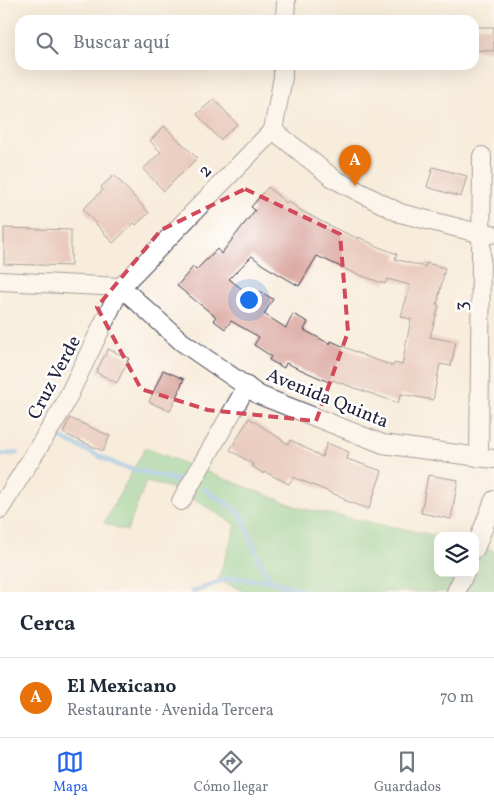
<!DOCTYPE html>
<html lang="es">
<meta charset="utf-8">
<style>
body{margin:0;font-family:Vollkorn,serif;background:#f6f6f7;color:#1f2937}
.controls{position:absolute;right:15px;bottom:15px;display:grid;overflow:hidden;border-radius:10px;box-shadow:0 5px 20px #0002}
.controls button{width:45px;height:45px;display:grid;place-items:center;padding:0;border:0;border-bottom:1px solid #e0e1e3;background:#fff;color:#1f2937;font:25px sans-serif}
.you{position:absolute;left:248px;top:299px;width:18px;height:18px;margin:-12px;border:4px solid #fff;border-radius:50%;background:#1a73e8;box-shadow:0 0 0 8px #1a73e833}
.badge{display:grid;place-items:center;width:32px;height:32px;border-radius:50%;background:#2563eb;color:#fff;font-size:16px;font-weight:700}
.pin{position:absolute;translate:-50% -41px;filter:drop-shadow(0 1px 2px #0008)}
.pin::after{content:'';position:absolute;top:26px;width:18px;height:15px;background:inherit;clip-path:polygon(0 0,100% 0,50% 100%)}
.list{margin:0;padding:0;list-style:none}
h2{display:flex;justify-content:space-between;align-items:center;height:65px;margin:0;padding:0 20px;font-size:21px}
h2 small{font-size:16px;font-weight:400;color:#747a83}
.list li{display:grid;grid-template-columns:32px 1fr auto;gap:15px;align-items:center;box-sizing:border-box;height:80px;padding:0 20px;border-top:1px solid #e0e1e3}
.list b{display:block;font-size:19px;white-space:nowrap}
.list p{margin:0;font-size:16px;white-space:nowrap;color:#747a83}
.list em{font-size:16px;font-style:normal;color:#747a83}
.icon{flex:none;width:28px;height:28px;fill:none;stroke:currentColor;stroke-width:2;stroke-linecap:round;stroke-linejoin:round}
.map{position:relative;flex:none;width:494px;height:592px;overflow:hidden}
.search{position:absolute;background:#fff;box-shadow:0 5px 20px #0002;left:15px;right:15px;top:15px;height:55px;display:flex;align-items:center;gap:12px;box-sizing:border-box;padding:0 18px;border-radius:15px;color:#747a83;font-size:19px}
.sheet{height:145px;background:#fff}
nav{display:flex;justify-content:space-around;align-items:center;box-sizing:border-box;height:70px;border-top:1px solid #e0e1e3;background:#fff;font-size:14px;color:#747a83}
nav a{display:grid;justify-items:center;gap:2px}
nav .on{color:#2563eb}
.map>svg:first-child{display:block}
</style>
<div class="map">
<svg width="494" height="592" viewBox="0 0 494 592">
<rect width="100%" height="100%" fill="#fff"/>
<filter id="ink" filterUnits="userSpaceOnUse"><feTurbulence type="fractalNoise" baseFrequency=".02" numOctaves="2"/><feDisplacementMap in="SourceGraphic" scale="10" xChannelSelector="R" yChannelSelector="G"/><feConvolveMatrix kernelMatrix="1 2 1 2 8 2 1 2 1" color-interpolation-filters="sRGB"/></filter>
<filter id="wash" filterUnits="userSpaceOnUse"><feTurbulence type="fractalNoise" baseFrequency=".0096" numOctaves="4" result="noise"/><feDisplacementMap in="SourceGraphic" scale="20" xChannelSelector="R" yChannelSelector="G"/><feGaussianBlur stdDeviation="1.12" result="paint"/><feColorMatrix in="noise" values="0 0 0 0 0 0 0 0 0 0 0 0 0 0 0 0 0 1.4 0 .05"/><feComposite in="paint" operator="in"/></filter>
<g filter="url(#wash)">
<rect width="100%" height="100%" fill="#f8ecdb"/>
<polygon fill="#7dce8e" stroke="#507864" points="145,448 300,508 438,536 438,573 475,573 475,546 494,551 494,592 246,592 218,580 236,525 177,489 146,482 127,531 104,523"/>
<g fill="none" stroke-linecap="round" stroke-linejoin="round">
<g stroke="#79b7ec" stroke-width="5">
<polyline points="59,437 120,466 184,482"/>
<polyline points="0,455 17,453"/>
<polyline points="204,489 236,510 243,518 259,560 271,581"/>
<polyline points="193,592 228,578 271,581 307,592"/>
</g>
</g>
<g id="blocks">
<g fill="#d9a49c" fill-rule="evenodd">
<polygon points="474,27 494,27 494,51 474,50"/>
<polygon points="214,99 237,124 220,140 197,114"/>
<polygon points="164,126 197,158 164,191 143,169 161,152 150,141"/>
<polygon points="433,167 467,176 461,197 427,187"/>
<polygon points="114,175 149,213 136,225 134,223 113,243 83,209 103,190 101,187"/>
<path d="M 268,187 L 286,203 L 288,201 L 300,210 L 330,226 L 359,239 L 359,237 L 376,246 L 397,254 L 395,259 L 425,267 L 426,263 L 445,268 L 437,305 L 439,306 L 430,337 L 456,342 L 451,366 L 440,364 L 433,400 L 401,394 L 398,403 L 332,380 L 331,383 L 286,363 L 284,368 L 269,360 L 271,356 L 254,345 L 259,337 L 231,321 L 225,329 L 213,320 L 216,317 L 177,286 L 193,267 L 196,270 L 217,249 L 221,254 L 255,210 L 251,207 ZM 252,256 L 263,265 L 299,286 L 317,256 L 354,273 L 385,284 L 387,279 L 410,285 L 401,317 L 411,319 L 402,365 L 394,363 L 393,366 L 365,356 L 331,341 L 330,344 L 304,330 L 308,322 L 293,314 L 286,328 L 264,314 L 273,299 L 259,291 L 255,299 L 229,279 Z"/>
<polygon points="4,228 71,230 71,266 4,264"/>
<polygon points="108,349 129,358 117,383 96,372"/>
<polygon points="163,370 184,379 170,411 149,402"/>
<polygon points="70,418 110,436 103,451 63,433"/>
<polygon points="249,418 288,444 291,440 322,457 327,443 349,452 347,459 382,471 369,509 344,500 344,498 293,477 289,484 265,472 264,474 252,466 253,464 230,450"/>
<polygon points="428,475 458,480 451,519 421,513"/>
</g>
</g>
</g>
<g filter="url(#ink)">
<use href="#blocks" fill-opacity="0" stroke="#424053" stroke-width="1"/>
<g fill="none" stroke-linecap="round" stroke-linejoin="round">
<defs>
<g id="minor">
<polyline points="285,20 286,0"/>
<polyline points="273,130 334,179 400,213 482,234 492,234"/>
<polyline points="0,281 121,287 182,342 259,395 383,444 494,459"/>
<polyline points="479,458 482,156"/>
<polyline points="181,501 247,386"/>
<polyline points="0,509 61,411 121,287 273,130 283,77 283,65"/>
<polyline points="475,549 494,500"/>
<polyline points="456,592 465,573"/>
</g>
</defs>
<use href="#minor" stroke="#424053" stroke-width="20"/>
<use href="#minor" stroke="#fff" stroke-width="18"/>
</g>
</g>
<path d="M0 0H494V592H0ZM 245,189 L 340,234 L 348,332 L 316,421 L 208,410 L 141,389 L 97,307 L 161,230 Z" fill="#f8ecdb" fill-opacity=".55" fill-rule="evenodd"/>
<path fill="none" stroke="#d1495b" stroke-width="4" stroke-dasharray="10 6" stroke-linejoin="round" d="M 245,189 L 340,234 L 348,332 L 316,421 L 208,410 L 141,389 L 97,307 L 161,230 Z"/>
<g text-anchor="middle" stroke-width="5" stroke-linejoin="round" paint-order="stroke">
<g font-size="19" fill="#22223b" stroke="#fff">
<text transform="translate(204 170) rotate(-46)" y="7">2</text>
<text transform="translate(460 306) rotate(-89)" y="7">3</text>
<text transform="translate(53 377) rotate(-62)" y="7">Cruz Verde</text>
<text transform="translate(328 397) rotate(22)" y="7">Avenida Quinta</text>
</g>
</g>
</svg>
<div class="controls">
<button><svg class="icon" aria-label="layers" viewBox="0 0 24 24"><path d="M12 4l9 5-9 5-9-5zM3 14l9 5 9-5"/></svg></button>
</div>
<div class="you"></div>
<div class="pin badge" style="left:355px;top:186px;background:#e8710a">A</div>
<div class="search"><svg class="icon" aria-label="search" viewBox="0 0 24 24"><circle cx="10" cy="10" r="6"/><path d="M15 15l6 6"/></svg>Buscar aquí</div>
</div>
<section class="sheet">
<h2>Cerca<small></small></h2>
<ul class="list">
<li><span class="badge" style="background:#e8710a">A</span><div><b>El Mexicano</b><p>Restaurante · Avenida Tercera</p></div><em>70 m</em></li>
</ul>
</section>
<nav>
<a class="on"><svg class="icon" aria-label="map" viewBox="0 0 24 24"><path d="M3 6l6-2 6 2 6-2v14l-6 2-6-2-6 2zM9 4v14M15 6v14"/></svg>Mapa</a>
<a><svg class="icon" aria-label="directions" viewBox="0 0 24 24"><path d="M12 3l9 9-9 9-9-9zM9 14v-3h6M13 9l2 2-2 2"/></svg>Cómo llegar</a>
<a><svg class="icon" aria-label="saved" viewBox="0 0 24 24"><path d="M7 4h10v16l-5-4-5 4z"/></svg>Guardados</a>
</nav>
